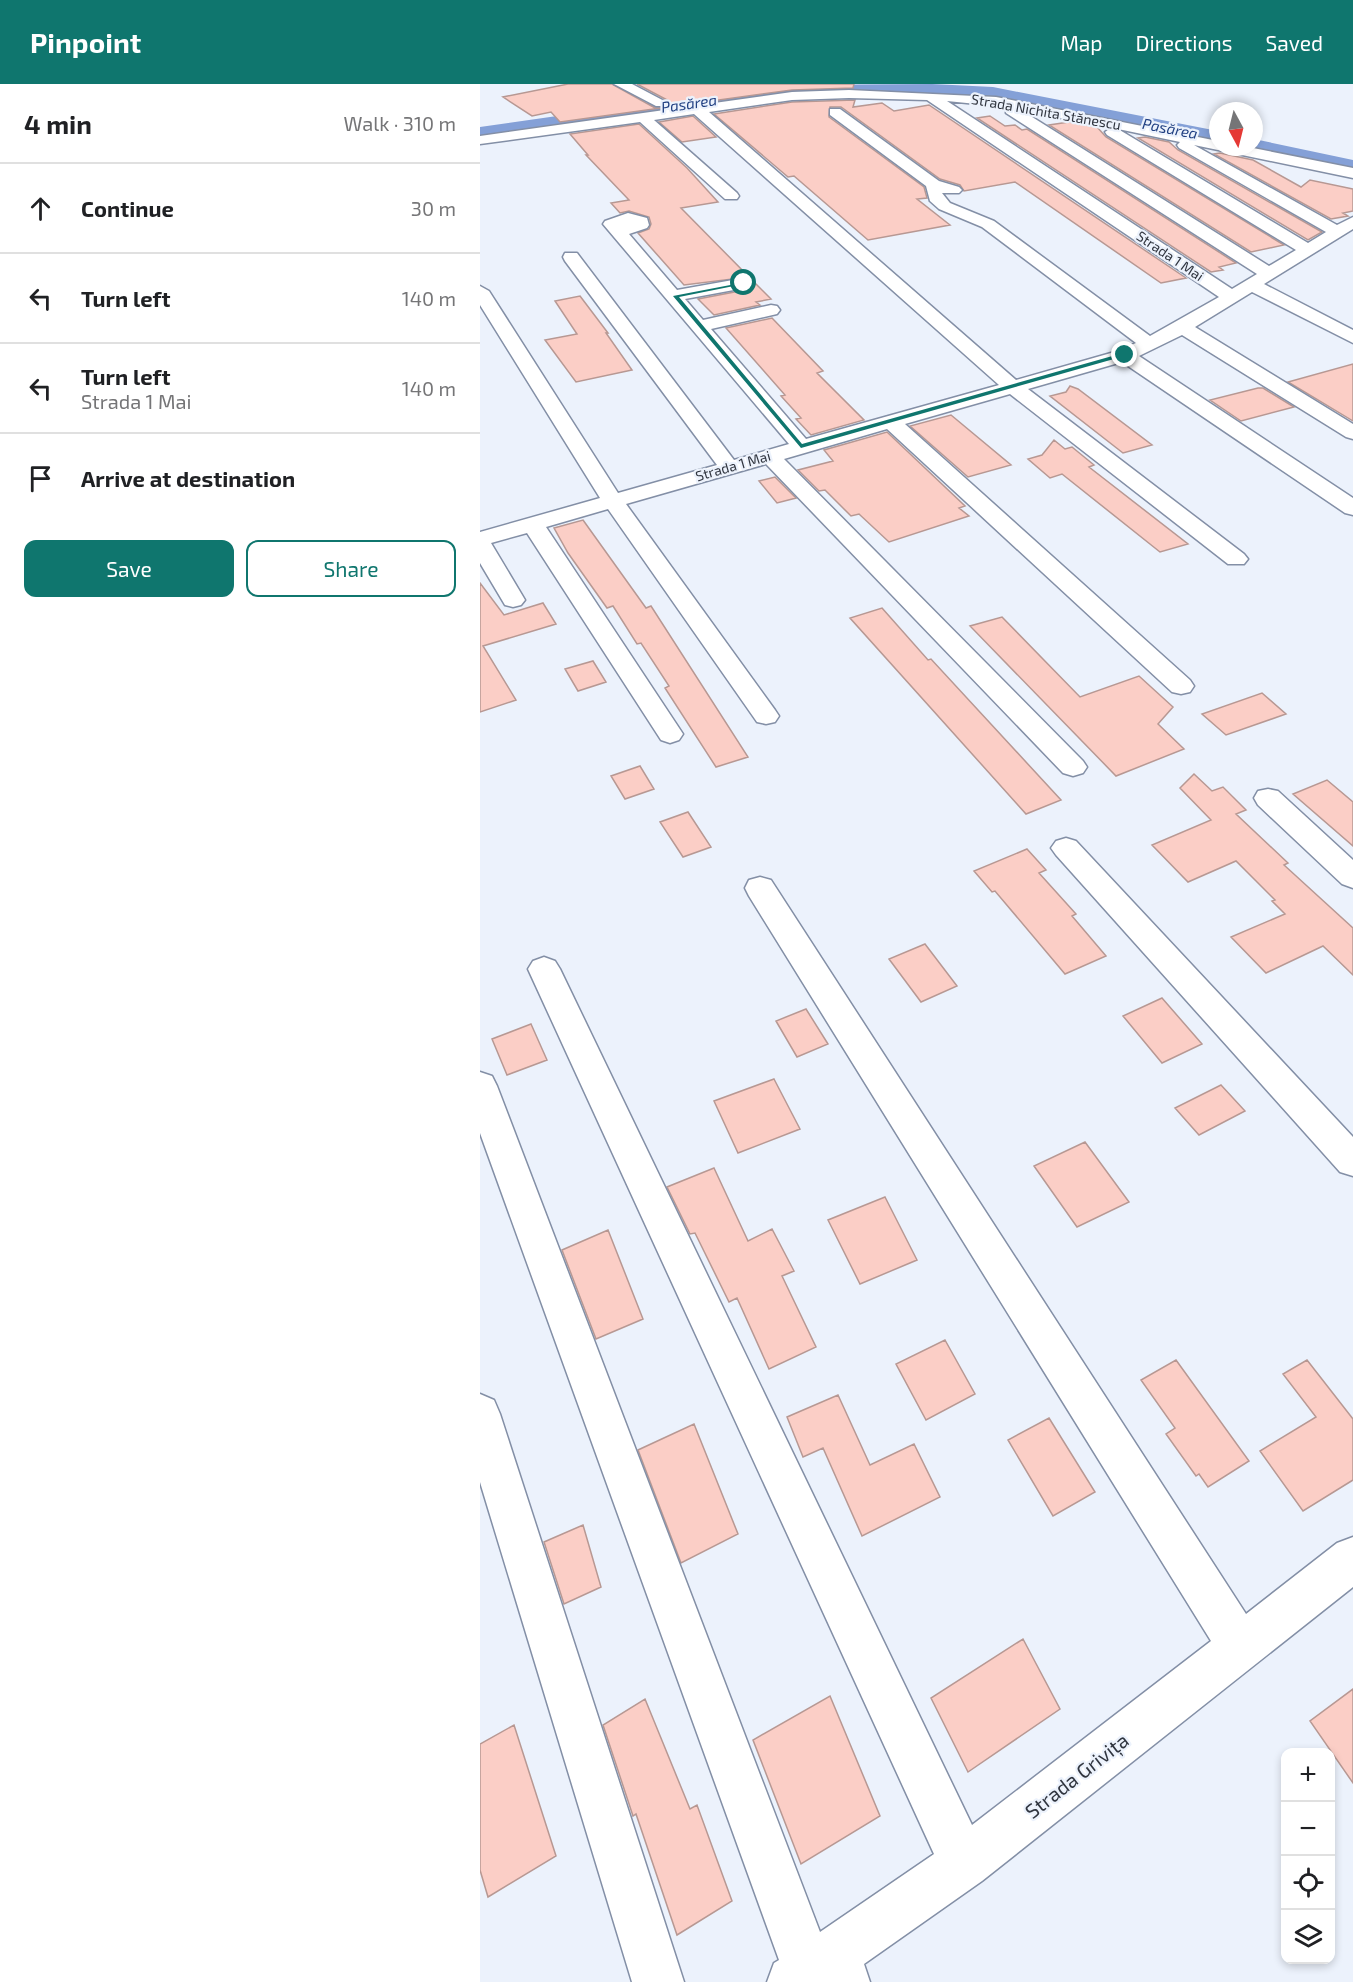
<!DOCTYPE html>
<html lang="en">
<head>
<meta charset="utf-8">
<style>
  body { margin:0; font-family:"Exo 2",sans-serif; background:#f6f6f6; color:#202124 }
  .controls { position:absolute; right:18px; bottom:18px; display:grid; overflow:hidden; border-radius:12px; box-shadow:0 3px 9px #0003 }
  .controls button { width:54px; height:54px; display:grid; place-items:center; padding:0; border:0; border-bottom:2px solid #e0e0e0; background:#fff; color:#202124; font:30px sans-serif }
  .compass { position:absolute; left:729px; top:18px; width:54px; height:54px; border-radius:50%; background:#fff; box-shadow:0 3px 9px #0003; rotate:173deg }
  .stop { position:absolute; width:18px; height:18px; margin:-14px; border:4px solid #0f766e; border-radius:50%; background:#fff }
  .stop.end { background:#0f766e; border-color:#fff; box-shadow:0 2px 6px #0008 }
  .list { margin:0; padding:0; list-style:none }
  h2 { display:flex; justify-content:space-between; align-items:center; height:78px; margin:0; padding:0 24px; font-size:26px }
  h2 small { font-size:20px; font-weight:400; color:#757577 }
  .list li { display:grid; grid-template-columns:39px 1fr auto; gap:18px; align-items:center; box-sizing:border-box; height:90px; padding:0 24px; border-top:2px solid #e0e0e0 }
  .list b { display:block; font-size:22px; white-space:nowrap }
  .list p { margin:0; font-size:20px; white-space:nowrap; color:#757577 }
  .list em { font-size:20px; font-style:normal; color:#757577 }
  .actions { display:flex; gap:12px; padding:18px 24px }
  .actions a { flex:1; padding:14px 0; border:2px solid #0f766e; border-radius:12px; text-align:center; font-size:21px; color:#0f766e }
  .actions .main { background:#0f766e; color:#fff }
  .icon { flex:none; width:33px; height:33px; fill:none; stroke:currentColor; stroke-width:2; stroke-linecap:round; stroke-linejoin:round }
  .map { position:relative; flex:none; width:873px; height:1898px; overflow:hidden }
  header { display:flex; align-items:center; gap:36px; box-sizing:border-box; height:84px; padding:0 30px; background:#0f766e; color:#fff }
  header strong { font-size:28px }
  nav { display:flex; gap:33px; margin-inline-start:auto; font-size:21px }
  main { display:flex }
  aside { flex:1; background:#fff }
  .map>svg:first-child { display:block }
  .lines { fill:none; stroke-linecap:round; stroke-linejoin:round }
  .river { fill:#84a0d7; fill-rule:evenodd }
  .building { fill:#fbcec6; stroke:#b79893; stroke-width:1.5 }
  .minor-casing { stroke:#838fa6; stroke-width:3 }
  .minor { fill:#fff; fill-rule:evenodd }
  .route { fill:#0f766e }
  .labels { text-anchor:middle; stroke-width:4.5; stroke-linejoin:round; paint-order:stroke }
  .far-street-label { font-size:14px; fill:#30353f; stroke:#ecf2fc }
  .far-water-label { font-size:15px; font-style:italic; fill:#214082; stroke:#ecf2fc }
  .near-street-label { font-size:20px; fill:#30353f; stroke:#ecf2fc }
</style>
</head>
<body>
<header>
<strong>Pinpoint</strong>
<nav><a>Map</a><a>Directions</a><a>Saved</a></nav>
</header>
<main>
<aside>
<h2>4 min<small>Walk · 310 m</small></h2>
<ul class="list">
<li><svg class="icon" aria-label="ahead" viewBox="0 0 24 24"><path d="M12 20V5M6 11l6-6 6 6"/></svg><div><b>Continue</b></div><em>30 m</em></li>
<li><svg class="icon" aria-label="left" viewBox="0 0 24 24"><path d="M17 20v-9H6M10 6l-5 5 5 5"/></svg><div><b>Turn left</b></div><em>140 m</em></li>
<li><svg class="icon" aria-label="left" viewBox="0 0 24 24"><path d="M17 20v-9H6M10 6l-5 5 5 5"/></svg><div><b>Turn left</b><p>Strada 1 Mai</p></div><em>140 m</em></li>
<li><svg class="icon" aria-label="arrive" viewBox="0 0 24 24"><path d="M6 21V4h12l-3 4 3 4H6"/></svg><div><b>Arrive at destination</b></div></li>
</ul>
<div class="actions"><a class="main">Save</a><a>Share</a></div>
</aside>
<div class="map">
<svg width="873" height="1898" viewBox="0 0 873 1898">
  <rect width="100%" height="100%" fill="#ecf2fc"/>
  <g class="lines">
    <path class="river" d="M452,0L513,3L738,47V61L513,17L405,11L294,15L0,57V43L294,1Z
      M774,55L873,76V90L766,67L763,63H774Z"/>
  </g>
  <path class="building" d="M88,0H132L175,24H181L80,38L71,28L52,32L23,13Z
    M157,0H374L373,4L312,6L188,23L189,17Z
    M375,16L373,23L402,19L414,27L449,21L706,194L681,199L535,98L484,107L480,101L460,95L361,23H350L349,33L444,103L447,114L437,115L470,141L388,156L314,92L308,93L234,30L312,18Z
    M213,32L236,53L202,58L179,38Z
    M510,32L525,42L535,41L542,46L547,45L756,179L739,183L743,186L731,188L497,34Z
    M589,38L617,43L626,53L804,161L771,168L569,41Z
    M159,40L207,84L238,118L201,124L269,193L204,201L158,149L169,145L171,140L169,133L149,127L140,129L131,119L149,116L106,71H108L90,50Z
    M665,53L689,58L698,66L842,148L828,156L658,54Z
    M740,69L773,76L821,103L830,96L873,105V127L863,129L868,132L851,135L734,70Z
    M275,199L291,215L276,218L280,221L234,231L218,215L270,205Z
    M100,212L128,249H126L152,286L96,298L65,256L97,250L75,217Z
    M292,234L343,287L337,289L384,336L331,351L316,335L321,334L301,312L305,311L246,244Z
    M873,280V337L808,298Z
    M590,302L598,305L672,361L643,369L570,312L586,308Z
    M778,304H783L814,323L761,337L730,316Z
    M471,331L531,381L488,393L430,342Z
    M407,348L485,422L479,424L489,432L409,458L379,430L371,432L345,406L339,407L318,386L353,377L344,366Z
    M574,356L585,365L592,363L614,381L609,383L708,460L680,468L582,390L570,394L548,375L562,371Z
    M295,393L316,414L297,419L279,397Z
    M103,436L166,524L171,522L268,673L236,683L185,604L189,602L161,559L157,560L133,522L127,524L88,469L74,444Z
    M0,499L24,531L63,519L76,540L3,562L36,616L0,628Z
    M402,524L448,576L451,575L581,716L546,730L370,534Z
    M522,533L600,613L659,592L693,623L678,640L704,665L636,692L490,542Z
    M113,577L126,598L98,607L85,585Z
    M782,609L806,630L746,651L722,630Z
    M160,682L174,705L145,715L131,692Z
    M714,690L732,707L743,703L766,726L756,730L808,779L804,781L873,844V891L843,862L786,889L751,853L805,830L792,817L795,816L756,777L708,798L672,761L731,736L700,704Z
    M847,696L873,718V762L813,710Z
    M208,728L231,763L203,773L180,738Z
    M547,765L566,786L559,789L596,830L592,832L626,872L585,890L515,807L512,808L494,787Z
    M445,860L477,902L441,918L409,875Z
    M682,914L722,960L682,979L643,932Z
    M326,925L348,960L317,973L296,937Z
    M51,940L67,976L27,991L12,955Z
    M294,995L320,1045L258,1069L234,1017Z
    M741,1001L765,1027L719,1051L695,1024Z
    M605,1058L649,1118L597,1143L554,1082Z
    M234,1084L268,1157L292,1145L314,1187L302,1192L336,1263L289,1285L257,1214L249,1218L215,1149L210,1150L187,1103Z
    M405,1113L437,1176L380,1200L348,1136Z
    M128,1146L163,1235L116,1255L82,1166Z
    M465,1256L495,1310L446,1336L416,1280Z
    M696,1276L769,1377L728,1403L719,1390L716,1392L686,1350L695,1344L661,1296Z
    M827,1276L873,1335V1396L823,1427L780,1367L836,1333L803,1290Z
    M358,1311L390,1381L434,1360L460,1413L382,1452L343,1364L323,1373L307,1333Z
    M569,1334L615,1408L573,1432L528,1356Z
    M214,1340L258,1450L201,1479L158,1366Z
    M103,1441L121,1503L84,1520L64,1458Z
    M543,1555L580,1625L488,1688L451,1614Z
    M873,1605V1699L830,1637Z
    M350,1612L400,1732L321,1780L273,1656Z
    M165,1615L210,1725L217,1721L252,1817L197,1851L156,1730L153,1732L123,1641Z
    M34,1641L76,1772L8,1813L0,1786V1660Z"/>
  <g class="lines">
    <defs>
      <path id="minor" d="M134,0H152L188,19L186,22H176Z
        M369,6L516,13L738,57V63H768L873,84V94L714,61L857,141L873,133V145L784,200L873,246V259L772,208L715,243L873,340V355L866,353L702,251L659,272L873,414V431L865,429L642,278L548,305L764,470L768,475L764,480H748L530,310L425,340L710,596L714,602L710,608L701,610L692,608L407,345L304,375L603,677L607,683L603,689L593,692L583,689L286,380L146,420L295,626L299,632L295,638L286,640L277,638L128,425L66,443L203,650L199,656L190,659L181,656L47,449L11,459L45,516L41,521L33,523L25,521L0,479V448L120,414L0,221V202L9,207L138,409L237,381L85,177L83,173L85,169H97L254,376L309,360L123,140L125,137L148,129L167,134L169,141L167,144L149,150L197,206L264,194L270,195L273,199L270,203L205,215L223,236L291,221L297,222L300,226L297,230L231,245L326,355L519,301L214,30L174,36L257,109L259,112L257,115H245L160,38L0,60V52L312,8ZM369,14L447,16L739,213L670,252L514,137L470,119L462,109H479L482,106L479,103L459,97L360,25H350V31L446,102L450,117L459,125L502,143L656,259L638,267L536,296L229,28L312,16ZM467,17L526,23V29L777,190L752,205ZM541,26L631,44L625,48L627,51L816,166L789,182ZM638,45L700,58L697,61L699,64L846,148L828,159Z
        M788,705L798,707L873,776V804L862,800L778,721L774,714L778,707Z
        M586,754L596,757L873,1053V1092L860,1088L576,771L571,764L576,757Z
        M280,793L291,796L766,1530L857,1459L873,1453V1503L502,1797L384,1880L390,1898H287L294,1879L299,1876L0,1049V988L12,992L17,1002L340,1848L454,1770L48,885L53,877L64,873L75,877L80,885L492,1741L731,1557L269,812L265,804L269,796Z
        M0,1310L14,1316L20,1330L204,1898H152L0,1398Z"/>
    </defs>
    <use href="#minor" class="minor-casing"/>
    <use href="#minor" class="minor"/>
  </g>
  <path class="route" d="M266,198L264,200L199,213L322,360L643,269L648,271L321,364L193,212Z"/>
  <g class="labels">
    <g class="far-street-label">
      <text transform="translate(566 28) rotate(10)" y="5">Strada Nichita Stănescu</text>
      <text transform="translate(690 172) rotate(34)" y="5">Strada 1 Mai</text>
      <text transform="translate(253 382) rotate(-16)" y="5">Strada 1 Mai</text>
    </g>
    <g class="far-water-label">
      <text transform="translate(209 20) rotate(-8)" y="5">Pasărea</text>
      <text transform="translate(690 45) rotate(11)" y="5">Pasărea</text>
    </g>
    <g class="near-street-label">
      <text transform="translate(597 1692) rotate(-38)" y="7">Strada Grivița</text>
    </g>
  </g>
</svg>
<div class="controls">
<button>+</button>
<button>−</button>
<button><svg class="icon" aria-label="locate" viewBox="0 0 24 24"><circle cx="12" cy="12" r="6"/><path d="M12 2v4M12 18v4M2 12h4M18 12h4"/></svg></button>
<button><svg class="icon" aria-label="layers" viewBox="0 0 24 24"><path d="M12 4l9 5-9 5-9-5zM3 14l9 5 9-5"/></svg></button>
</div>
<svg class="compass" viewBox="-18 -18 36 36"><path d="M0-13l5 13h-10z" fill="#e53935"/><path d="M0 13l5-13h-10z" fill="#757577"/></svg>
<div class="stop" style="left:264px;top:199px"></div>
<div class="stop end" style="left:645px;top:271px"></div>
</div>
</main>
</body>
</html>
